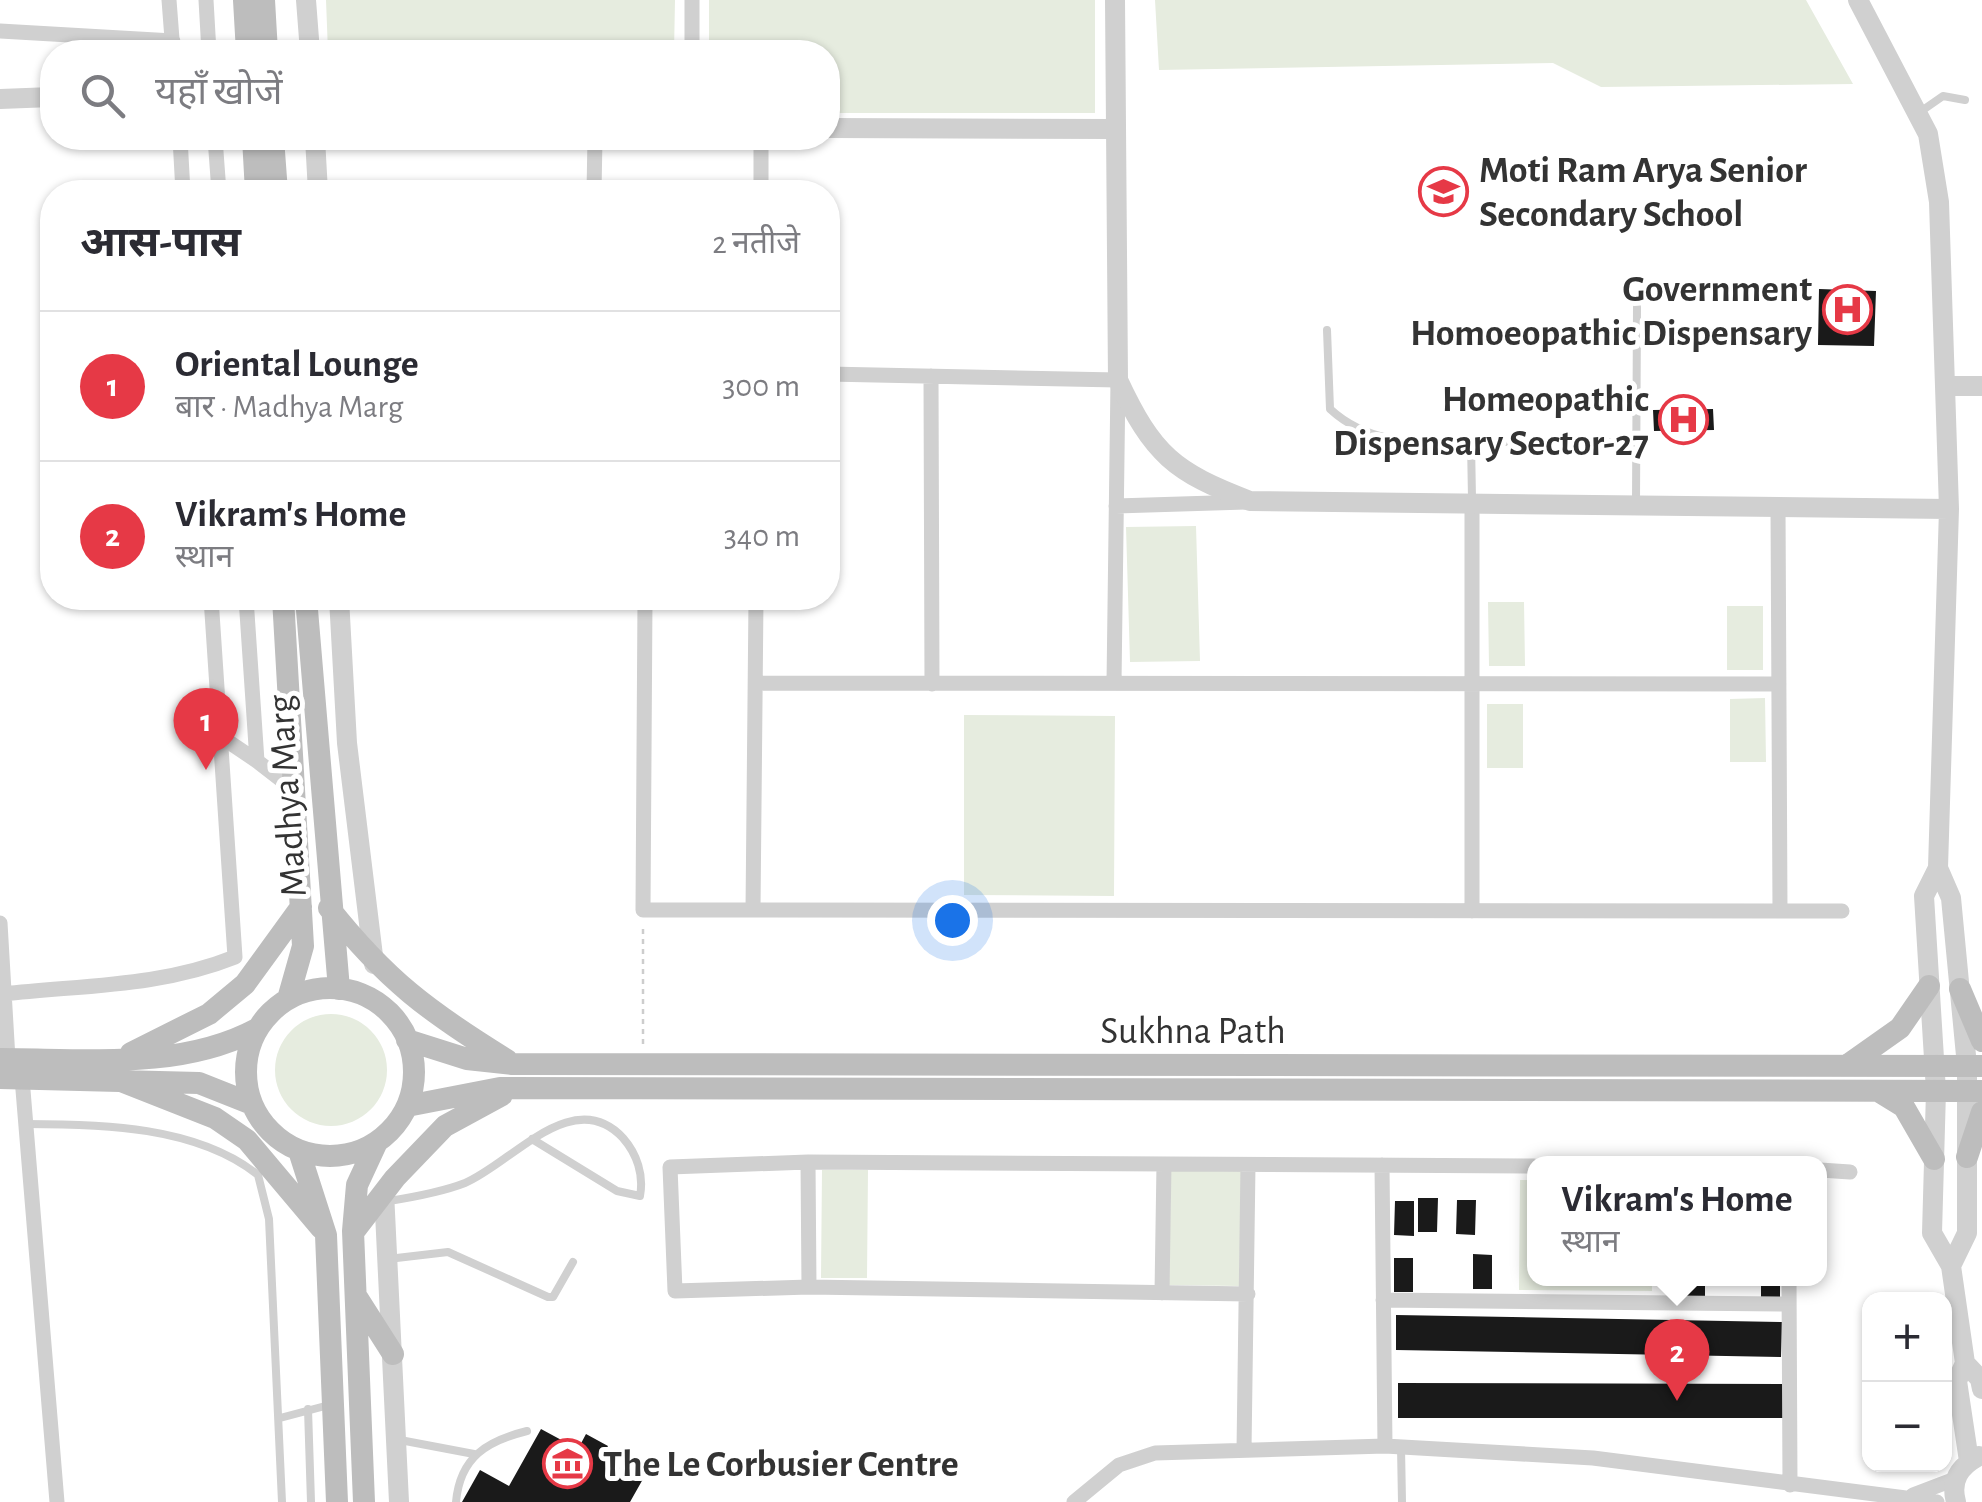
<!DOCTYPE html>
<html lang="hi">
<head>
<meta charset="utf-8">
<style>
  body { margin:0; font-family:"Alegreya Sans","Noto Sans Devanagari",sans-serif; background:#f7f7f7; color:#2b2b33 }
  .controls { position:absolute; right:30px; bottom:30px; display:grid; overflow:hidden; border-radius:20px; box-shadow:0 2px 8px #0004 }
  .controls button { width:90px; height:90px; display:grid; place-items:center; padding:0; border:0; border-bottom:2px solid #e1e1e2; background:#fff; color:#2b2b33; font:50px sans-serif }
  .you { position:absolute; left:952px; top:920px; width:35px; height:35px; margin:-25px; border:8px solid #fff; border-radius:50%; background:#1a73e8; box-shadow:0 0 0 15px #1a73e833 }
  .badge { display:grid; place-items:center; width:65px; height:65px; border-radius:50%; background:#e63946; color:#fff; font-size:32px; font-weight:700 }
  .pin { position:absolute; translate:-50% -82px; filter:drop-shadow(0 2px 5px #0008) }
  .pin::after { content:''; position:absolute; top:52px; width:35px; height:30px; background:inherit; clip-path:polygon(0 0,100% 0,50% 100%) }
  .popup { position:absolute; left:1527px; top:1156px; width:300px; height:130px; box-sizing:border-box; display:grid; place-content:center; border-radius:20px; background:#fff; filter:drop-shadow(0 2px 8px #0005); font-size:32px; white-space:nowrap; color:#7c7c81 }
  .popup b { font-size:38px; color:#2b2b33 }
  .popup::after { content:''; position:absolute; left:50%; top:100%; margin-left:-20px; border:20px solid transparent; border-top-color:#fff }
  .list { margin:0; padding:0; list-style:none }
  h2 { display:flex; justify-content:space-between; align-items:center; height:130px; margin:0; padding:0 40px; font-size:42px }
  h2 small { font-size:32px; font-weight:400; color:#7c7c81 }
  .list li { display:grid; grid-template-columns:65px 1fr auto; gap:30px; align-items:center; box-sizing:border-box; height:150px; padding:0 40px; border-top:2px solid #e1e1e2 }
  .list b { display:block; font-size:38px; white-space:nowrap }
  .list p { margin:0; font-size:32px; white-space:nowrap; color:#7c7c81 }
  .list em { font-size:32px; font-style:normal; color:#7c7c81 }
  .icon { flex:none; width:55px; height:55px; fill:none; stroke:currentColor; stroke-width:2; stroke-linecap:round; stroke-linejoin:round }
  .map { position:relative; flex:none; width:1982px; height:1502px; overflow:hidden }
  .search { position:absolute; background:#fff; box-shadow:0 2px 8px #0004; left:40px; top:40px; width:800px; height:110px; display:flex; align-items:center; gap:25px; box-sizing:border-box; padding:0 35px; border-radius:40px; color:#7c7c81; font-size:38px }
  .panel { position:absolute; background:#fff; box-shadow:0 2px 8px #0004; left:40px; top:180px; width:800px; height:430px; border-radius:40px }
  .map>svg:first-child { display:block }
  .green { fill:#e6ecdf }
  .building { fill:#1a1a1a }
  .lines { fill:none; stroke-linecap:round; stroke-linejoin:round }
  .path { stroke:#cdcdcd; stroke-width:2.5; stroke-dasharray:5 5; stroke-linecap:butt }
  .service { stroke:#d0d0d0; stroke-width:8 }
  .minor { stroke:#d0d0d0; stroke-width:15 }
  .tertiary { stroke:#d0d0d0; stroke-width:20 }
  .secondary { stroke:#bdbdbd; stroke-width:22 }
  .labels { text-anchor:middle; stroke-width:10; stroke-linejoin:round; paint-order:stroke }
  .poi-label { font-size:38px; font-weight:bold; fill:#333; stroke:#fff; text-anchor:start }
  .street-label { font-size:38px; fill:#333; stroke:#fff }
</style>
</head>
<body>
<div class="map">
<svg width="1982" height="1502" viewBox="0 0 1982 1502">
  <rect width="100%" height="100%" fill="#fff"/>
  <path class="green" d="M326,0H675L674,52H328Z
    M709,0H1095V113H828V52H709Z
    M1155,0H1806L1853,84L1601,87L1553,63L1159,70Z
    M1196,526L1200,661L1130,662L1126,527Z
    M1488,602H1524L1525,666H1489Z
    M1727,606H1763V670H1727Z
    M1765,698L1766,762H1730V699Z
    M1487,704H1523V768H1487Z
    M964,715L1115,716L1114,896L964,895Z
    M275 1070a56 56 0 1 1 112 0a56 56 0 1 1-112 0Z
    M1171,1169L1242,1171L1239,1286L1169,1285Z
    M822,1170H868L867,1278H821Z
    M1520,1180H1534V1278L1652,1279V1291L1519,1290Z"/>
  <path class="building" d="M1819,289L1876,291L1874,346L1818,345Z
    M1713,409L1714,430L1654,431L1653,410Z
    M1418,1198H1438L1437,1232H1418Z
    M1457,1200H1476L1475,1235L1456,1234Z
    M1395,1201H1414V1236L1394,1235Z
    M1473,1254L1492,1255V1289H1473Z
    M1394,1258H1413V1292H1394Z
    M1686,1278H1705V1299H1685Z
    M1761,1278H1780V1298L1761,1297Z
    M1396,1315L1782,1322L1781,1357L1396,1350Z
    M1398,1383L1783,1384L1784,1418H1398Z
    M541,1429L578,1449L586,1434L608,1446L602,1457L643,1479L630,1502H462L480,1470L509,1486Z"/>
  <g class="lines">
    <path class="path" d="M643,1044V927"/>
    <path class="service" d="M1920,112L1943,96L1965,100
      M1327,330L1330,409C1370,446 1419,442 1471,442
      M1472,499L1471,442H1636
      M1636,501L1637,307
      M26,1124C101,1124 197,1126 258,1175L269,1219L282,1502
      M389,1201C414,1197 442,1192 465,1183C511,1164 573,1084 623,1138C637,1154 644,1175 640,1196L617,1191L532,1139
      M388,1259L448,1252L548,1297H553L573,1262
      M308,1409L311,1502
      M280,1418L329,1405
      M400,1440L474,1454
      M1401,1447L1402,1502
      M456,1502C460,1457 487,1441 527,1431"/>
    <path class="minor" d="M169,0L173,52
      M206,0L209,52
      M0,31L173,41
      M692,52V0
      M180,138L183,192
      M215,138L219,192
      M594,192L595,138
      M761,192V138
      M828,374L1118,380L1114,683
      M931,376L932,684
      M1472,504V911
      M1116,506L1246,502
      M1778,508L1780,911
      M246,598L257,761L297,792
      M645,598L643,910L1842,911
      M756,683L1779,684
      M220,736L257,761
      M753,910L756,598
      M0,923L8,1059
      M4,994C83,985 160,987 235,957L211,598
      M22,1078L57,1502
      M808,1162L809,1287
      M1382,1165L1385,1446
      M1820,1170L1850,1172
      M1789,1278L1790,1485
      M1162,1293L1164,1164
      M1248,1294L809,1287L675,1291L670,1167L808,1162L1534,1166
      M1383,1300L1789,1304
      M1244,1450L1248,1165
      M1913,1495L1955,1479
      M1074,1502L1119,1465L1155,1453L1385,1446L1593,1458L1937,1502"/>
    <path class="tertiary" d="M306,0L310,52
      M1115,0L1118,380C1153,455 1174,472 1250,501L1949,509
      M1858,0L1928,134L1939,202L1949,509L1938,868L1951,898L1967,1066V1233L1951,1266
      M0,99L52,97
      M828,128L1114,129
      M315,138L318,192
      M1947,386H1982
      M339,598L347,743L374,964
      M1938,868L1924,896L1936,1091L1932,1233L1951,1266L1965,1363L1957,1381L1969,1461
      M384,1192L399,1502
      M1965,1363L1980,1379L1982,1389
      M1956,1502C1950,1480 1960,1466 1979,1456"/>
    <path class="secondary" d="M244,0L247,52
      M264,0L267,52
      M253,138L256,192
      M273,138L277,192
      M283,598L303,946L288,999
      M306,598L339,989
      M329,908C386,980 429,1012 507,1060
      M246 1072a84 84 0 1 1 168 0a84 84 0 1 1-168 0Z
      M1960,989L1982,1041
      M407,1040L467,1059L512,1064L1982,1066
      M131,1053L209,1014L245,984L301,907
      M0,1059C84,1059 181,1070 257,1029
      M1849,1064L1900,1028L1929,986
      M0,1078L199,1083L252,1104
      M116,1079L215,1118L247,1140L321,1228
      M1878,1091L1904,1107L1934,1159
      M407,1106L500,1088L1982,1091
      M299,1151L326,1235L337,1502
      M1967,1157L1982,1112
      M355,1230L395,1178L445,1126L502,1095
      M358,1299L393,1354
      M364,1502L353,1231L357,1185L376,1144"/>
  </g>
  <defs>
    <symbol id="school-ring" viewBox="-11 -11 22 22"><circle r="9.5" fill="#fff" stroke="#e63946" stroke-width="1.5"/><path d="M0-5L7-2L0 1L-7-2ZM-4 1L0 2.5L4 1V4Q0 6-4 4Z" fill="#e63946"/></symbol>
    <symbol id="hospital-ring" viewBox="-11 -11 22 22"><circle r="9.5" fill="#fff" stroke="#e63946" stroke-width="1.5"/><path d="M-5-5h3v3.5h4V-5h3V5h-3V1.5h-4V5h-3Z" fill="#e63946"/></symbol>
    <symbol id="museum-ring" viewBox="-11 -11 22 22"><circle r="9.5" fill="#fff" stroke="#e63946" stroke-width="1.5"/><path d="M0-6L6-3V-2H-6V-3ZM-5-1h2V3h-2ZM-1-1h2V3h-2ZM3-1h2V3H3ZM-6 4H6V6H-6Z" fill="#e63946"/></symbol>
  </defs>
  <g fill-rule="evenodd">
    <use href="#school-ring" x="1416" y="164" width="55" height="55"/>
    <use href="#hospital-ring" x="1820" y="282" width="55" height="55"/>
    <use href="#hospital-ring" x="1656" y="392" width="55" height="55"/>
    <use href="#museum-ring" x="540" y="1436" width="55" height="55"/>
  </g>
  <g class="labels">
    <g class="poi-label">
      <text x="1479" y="182">Moti Ram Arya Senior<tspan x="1479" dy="44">Secondary School</tspan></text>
      <text x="1812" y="301" text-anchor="end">Government<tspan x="1812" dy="44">Homoeopathic Dispensary</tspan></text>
      <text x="1649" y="411" text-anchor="end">Homeopathic<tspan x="1649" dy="44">Dispensary Sector-27</tspan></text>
      <text x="603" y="1476">The Le Corbusier Centre</text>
    </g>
    <g class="street-label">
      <text transform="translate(286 796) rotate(-94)" y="13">Madhya Marg</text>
      <text x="1193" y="1043">Sukhna Path</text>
    </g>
  </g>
</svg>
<div class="controls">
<button>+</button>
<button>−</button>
</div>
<div class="you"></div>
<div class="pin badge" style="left:206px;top:770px">1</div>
<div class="pin badge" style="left:1677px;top:1401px">2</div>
<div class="popup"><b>Vikram's Home</b>स्थान</div>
<div class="search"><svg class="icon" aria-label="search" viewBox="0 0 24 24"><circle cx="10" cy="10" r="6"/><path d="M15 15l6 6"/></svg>यहाँ खोजें</div>
<section class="panel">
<h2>आस-पास<small>2 नतीजे</small></h2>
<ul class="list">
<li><span class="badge">1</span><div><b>Oriental Lounge</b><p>बार · Madhya Marg</p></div><em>300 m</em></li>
<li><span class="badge">2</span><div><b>Vikram's Home</b><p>स्थान</p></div><em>340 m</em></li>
</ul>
</section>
</div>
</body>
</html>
